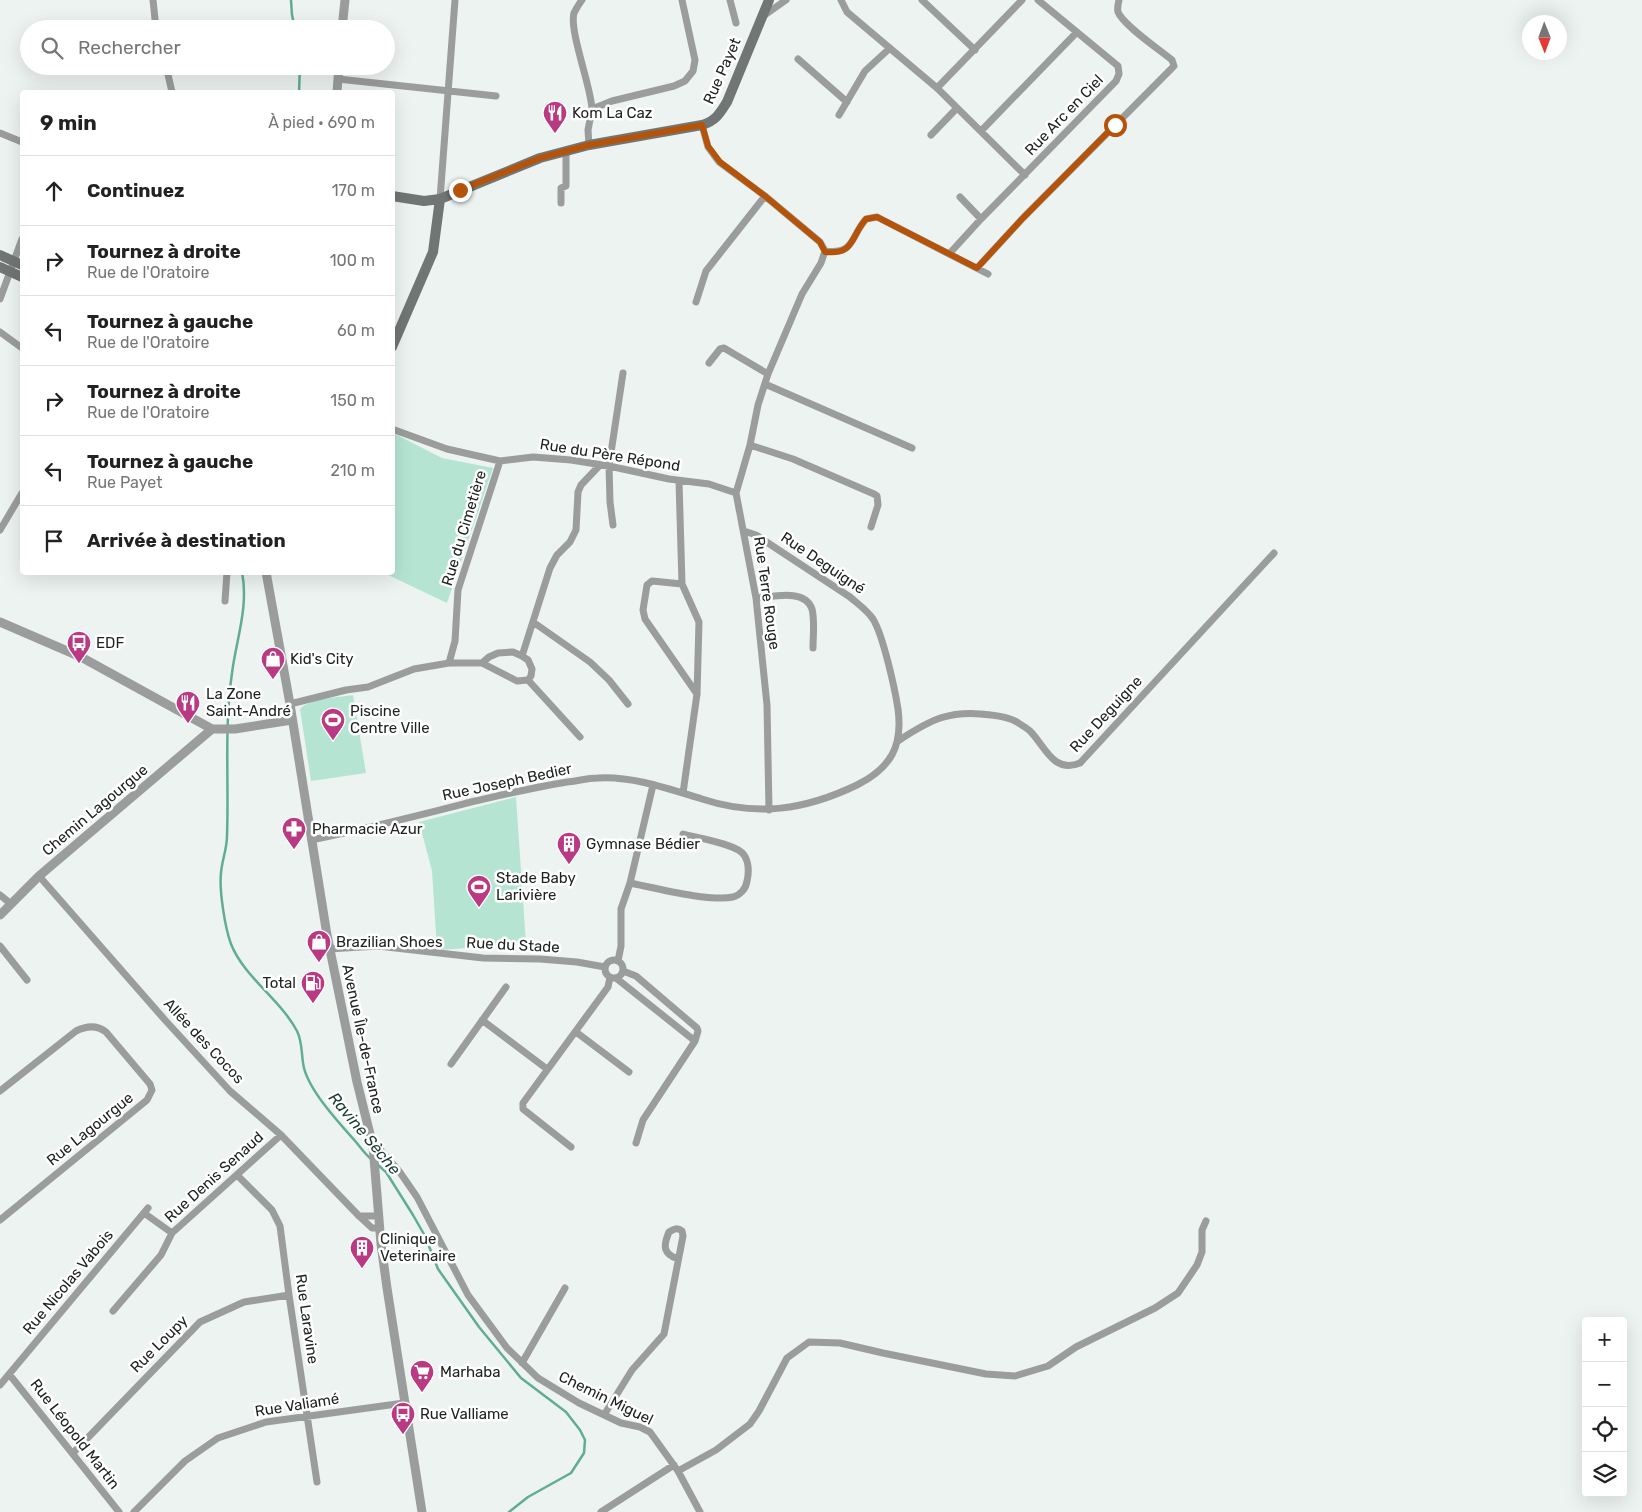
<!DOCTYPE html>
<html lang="fr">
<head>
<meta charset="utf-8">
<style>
  body { margin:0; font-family:Rubik,sans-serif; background:#f6f6f6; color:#222 }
  .controls { position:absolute; right:15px; bottom:15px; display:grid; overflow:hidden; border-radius:5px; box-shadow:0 5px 20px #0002 }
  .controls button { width:45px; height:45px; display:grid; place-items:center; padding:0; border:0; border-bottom:1px solid #e0e0e0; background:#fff; color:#222; font:25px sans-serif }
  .compass { position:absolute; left:1522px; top:15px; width:45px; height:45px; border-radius:50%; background:#fff; box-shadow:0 5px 20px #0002; rotate:179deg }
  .stop { position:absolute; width:15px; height:15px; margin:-11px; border:4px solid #b45309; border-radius:50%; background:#fff }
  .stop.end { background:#b45309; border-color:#fff; box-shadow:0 1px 5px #0008 }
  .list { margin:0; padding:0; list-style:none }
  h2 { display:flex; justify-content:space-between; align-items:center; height:65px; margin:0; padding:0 20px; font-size:21px }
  h2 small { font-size:16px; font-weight:400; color:#767676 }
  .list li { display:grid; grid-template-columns:32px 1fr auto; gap:15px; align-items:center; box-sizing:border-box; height:70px; padding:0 20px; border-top:1px solid #e0e0e0 }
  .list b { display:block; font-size:19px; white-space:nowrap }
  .list p { margin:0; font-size:16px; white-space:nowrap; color:#767676 }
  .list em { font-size:16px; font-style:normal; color:#767676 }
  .icon { flex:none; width:28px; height:28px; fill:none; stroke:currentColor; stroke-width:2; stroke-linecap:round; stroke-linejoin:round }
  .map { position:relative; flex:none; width:1642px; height:1512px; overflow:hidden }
  .search { position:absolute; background:#fff; box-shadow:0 5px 20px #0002; left:20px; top:20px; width:375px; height:55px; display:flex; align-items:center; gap:12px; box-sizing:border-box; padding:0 18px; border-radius:28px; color:#767676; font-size:19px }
  .panel { position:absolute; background:#fff; box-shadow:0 5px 20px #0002; left:20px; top:90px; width:375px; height:485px; border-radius:5px }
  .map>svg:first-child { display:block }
  .green { fill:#b5e5d2 }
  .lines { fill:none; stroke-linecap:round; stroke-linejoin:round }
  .stream { stroke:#61ad92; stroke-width:2.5 }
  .minor { stroke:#9a9d9c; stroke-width:7 }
  .tertiary { stroke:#9a9d9c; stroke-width:9 }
  .secondary { stroke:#717573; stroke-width:10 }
  .route { stroke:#b45309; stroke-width:6 }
  .labels { text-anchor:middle; stroke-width:5; stroke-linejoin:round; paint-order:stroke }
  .street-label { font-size:15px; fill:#202322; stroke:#fff }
  .poi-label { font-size:15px; fill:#202322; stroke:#fff; text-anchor:start }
  .water-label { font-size:16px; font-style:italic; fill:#173b2f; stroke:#fff }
</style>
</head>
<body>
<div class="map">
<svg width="1642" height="1512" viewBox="0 0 1642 1512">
  <rect width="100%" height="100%" fill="#ecf3f0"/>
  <path class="green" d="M393,433L442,458L493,468L447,603L384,573L392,572Z
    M353,695L366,773L311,781L300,709C308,699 340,697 353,695Z
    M516,797L526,944L437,950L432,871L419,822Z"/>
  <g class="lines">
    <path class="stream" d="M291,0L292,15L295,29
      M299,92L300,66
      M242,572C249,607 236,640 232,673C224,727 229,782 227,836C227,849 222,860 221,873C219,890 225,928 231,944C244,977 280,999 297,1031C303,1043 301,1056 304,1068C310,1092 340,1124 356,1142C361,1148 365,1154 371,1159
      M377,1164L386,1172L413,1215L425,1236L438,1269L479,1327L521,1378L566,1412L580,1430L585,1440L584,1453L571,1473L528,1497L509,1512"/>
    <path class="minor" d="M153,0L156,29
      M582,0C579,4 576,9 574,13C569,31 591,86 592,109
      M730,0L736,23
      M841,0L847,12L937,88L1025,175
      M922,0L975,50
      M762,17L786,0
      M798,59L847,102
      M166,66L172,92
      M338,79L496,96
      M937,88L1022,0
      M839,115L865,71L890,48
      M702,125L708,147L719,162L765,196L820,242L825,251
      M981,131L1077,32
      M0,133L22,142
      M931,135L957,108
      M589,145L588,130L592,109L612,101L674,86L685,81L693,71L695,60L682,0
      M960,197L981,219
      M440,199L455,0
      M561,203V188L566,186V151
      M825,251C855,255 850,237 866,219L877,217L988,274
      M949,254L981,219L1116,81L1119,74L1118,66L1038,0
      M977,268L1022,219L1174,66L1172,60C1160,50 1123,25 1118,12C1117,8 1118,4 1119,0
      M0,299L22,239
      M696,302L706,271L765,196
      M0,332L22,348
      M709,363L720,349L724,348L768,374
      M765,384L912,448
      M392,429L447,449L500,461L533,457L571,460L609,466L669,479L709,484L736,493
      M750,445L793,459L874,494L877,496L878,505L871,527
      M679,481L682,584L699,622L697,694L683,793
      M613,525L610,502L609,466L623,373
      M0,530L22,493
      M682,584L652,581L647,585L643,610L645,619L697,694
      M756,598C772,597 805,588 812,609C815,621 813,636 813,648
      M225,601L227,572
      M533,622L590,662L609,680L628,704
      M522,656L550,568L557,555L570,542L576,530L578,492L581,485L600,465
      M449,663L455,641L458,590L500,461
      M528,680L580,737
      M290,704L346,690L368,687L414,669L449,663H482L517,681L528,680L531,676L532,669L528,660L522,656L513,652L498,653L489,657L482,663
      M898,741C931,719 951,709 991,715C1000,716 1010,718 1017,722C1021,725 1027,728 1030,731C1045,746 1053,774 1080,763L1274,553
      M769,810L767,705L756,598L736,493L750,445L758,405L768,374L802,294L821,263L825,251
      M311,840C366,829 420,815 475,801C506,794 536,787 567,782C577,781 588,778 598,778C633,776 669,789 702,799C757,817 805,810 857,785C891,768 903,746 898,709C895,689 883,635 873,619C867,610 858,604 850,597L756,535L744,531
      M39,876L165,1020L230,1091L281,1135L359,1216L372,1228H380
      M630,883C655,888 710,902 733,897C740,895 746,889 747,881C749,873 749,862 744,855C737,844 697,838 683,834
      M0,895L11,904
      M0,946L27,980
      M329,949L378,946L483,958L540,959L577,962L605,967
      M605 969a9 9 0 1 1 18 0a9 9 0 1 1-18 0Z
      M618,961L621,946V909L630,883L653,785
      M623,971L636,976L697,1028L698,1031L695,1041L643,1120L636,1143
      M616,978L695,1041
      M482,1020L547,1069
      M576,1032L629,1072
      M451,1064L506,987
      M0,1091L76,1031C86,1026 97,1025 106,1032L150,1084L152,1090L147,1100L0,1220
      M373,1146L378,1147L399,1171L417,1197L468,1295L507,1348L538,1378L579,1403L621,1423L640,1427L650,1432L678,1471L700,1512
      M571,1147L523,1109V1103L608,987L610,977
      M237,1175L272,1210L280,1226L289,1295L317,1482
      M144,1213L172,1233
      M359,1216H379
      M113,1311L161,1255L172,1233L281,1135
      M522,1363L565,1288
      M9,1374L119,1512
      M0,1385L148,1208
      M604,1415L632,1370L664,1334L683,1236L682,1231C677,1227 674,1229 669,1232C663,1246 663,1254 678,1259
      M73,1453L200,1322L244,1302L289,1295
      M678,1471L716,1450L750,1424L759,1411L787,1358L809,1342L840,1343L883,1353L986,1374L1015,1376L1048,1366L1076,1347L1155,1308L1178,1293L1197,1265L1202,1252V1230L1206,1221
      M134,1512L185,1461L218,1438L266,1422L404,1403
      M601,1512L674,1465"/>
    <path class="tertiary" d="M342,29L345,0
      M337,92L339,66
      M266,572L290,704L327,935L357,1082L373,1146L381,1244L387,1288L422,1512
      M0,622L81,657L212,729H235L292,720
      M0,915L39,876L212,729"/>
    <path class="secondary" d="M392,196L424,201L440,199L540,158L589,145L702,125C716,121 720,113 727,102L769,0
      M0,255L22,265
      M0,267L22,277
      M392,347L433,252L440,199"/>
  </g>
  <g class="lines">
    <path class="route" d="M460,190L540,158L589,145L702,125L708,146L720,162L765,196L820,242L825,252C855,255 850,237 866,219L877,217L977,268L1022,219L1115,125"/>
  </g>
  <defs>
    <symbol id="restaurant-pin" viewBox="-11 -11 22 30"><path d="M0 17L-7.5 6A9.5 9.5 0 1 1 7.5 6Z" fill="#ba3983" stroke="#fff"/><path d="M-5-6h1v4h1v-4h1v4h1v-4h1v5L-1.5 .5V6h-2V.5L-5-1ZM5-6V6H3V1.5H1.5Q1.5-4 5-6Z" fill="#fff"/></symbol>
    <symbol id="bus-pin" viewBox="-11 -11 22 30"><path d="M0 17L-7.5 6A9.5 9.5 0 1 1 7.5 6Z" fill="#ba3983" stroke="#fff"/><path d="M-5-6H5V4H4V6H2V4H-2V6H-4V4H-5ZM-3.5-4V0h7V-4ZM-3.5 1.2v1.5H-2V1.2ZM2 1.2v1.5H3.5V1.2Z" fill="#fff"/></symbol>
    <symbol id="shop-pin" viewBox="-11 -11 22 30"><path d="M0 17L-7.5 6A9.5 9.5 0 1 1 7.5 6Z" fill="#ba3983" stroke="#fff"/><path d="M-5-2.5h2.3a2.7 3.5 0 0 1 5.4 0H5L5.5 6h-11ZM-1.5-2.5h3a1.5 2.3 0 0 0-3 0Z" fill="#fff"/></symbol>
    <symbol id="stadium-pin" viewBox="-11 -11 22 30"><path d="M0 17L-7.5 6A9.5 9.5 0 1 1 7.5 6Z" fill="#ba3983" stroke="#fff"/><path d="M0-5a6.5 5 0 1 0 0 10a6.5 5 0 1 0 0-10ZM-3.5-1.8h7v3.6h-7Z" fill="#fff"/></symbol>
    <symbol id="pharmacy-pin" viewBox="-11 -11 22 30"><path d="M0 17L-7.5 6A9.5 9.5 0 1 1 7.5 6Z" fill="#ba3983" stroke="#fff"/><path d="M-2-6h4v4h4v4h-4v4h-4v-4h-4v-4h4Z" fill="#fff"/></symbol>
    <symbol id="building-pin" viewBox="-11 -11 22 30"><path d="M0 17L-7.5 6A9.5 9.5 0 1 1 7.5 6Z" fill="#ba3983" stroke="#fff"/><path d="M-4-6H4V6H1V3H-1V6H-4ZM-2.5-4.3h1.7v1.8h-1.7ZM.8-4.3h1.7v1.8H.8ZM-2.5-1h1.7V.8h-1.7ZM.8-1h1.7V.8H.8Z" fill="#fff"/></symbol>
    <symbol id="fuel-pin" viewBox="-11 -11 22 30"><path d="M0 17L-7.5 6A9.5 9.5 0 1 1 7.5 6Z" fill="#ba3983" stroke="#fff"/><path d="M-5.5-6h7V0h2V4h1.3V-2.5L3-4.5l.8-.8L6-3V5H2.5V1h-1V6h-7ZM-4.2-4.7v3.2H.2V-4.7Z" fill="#fff"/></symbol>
    <symbol id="supermarket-pin" viewBox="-11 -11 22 30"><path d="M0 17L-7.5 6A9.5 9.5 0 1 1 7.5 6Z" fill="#ba3983" stroke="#fff"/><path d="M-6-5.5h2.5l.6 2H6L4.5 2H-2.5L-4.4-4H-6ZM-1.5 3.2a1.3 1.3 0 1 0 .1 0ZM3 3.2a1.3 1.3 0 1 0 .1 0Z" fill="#fff"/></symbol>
  </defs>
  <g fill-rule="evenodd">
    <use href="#restaurant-pin" x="541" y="99" width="28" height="38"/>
    <use href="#bus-pin" x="65" y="629" width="28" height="38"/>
    <use href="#shop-pin" x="259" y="645" width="28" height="38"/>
    <use href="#restaurant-pin" x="174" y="689" width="28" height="38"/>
    <use href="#stadium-pin" x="319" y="706" width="28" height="38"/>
    <use href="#pharmacy-pin" x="280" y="815" width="28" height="38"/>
    <use href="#building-pin" x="555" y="830" width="28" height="38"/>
    <use href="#stadium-pin" x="465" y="873" width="28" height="38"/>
    <use href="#shop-pin" x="305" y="928" width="28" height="38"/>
    <use href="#fuel-pin" x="299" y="969" width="28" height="38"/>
    <use href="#building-pin" x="348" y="1234" width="28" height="38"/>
    <use href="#supermarket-pin" x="408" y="1358" width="28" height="38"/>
    <use href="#bus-pin" x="389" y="1400" width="28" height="38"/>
  </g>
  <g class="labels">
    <g class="street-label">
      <text transform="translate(722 71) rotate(-66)" y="5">Rue Payet</text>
      <text transform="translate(1064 115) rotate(-46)" y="5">Rue Arc en Ciel</text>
      <text transform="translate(610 455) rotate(9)" y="5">Rue du Père Répond</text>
      <text transform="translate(464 528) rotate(-73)" y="5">Rue du Cimetière</text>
      <text transform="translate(823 563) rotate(34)" y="5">Rue Deguigné</text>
      <text transform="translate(767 593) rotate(82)" y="5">Rue Terre Rouge</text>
      <text transform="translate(1106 714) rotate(-47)" y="5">Rue Deguigne</text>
      <text transform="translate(507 782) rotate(-12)" y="5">Rue Joseph Bedier</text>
      <text transform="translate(95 810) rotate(-40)" y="5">Chemin Lagourgue</text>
      <text transform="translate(513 945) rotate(3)" y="5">Rue du Stade</text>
      <text transform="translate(363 1039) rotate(78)" y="5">Avenue Île-de-France</text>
      <text transform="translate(204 1041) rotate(47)" y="5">Allée des Cocos</text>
      <text transform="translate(90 1129) rotate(-39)" y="5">Rue Lagourgue</text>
      <text transform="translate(214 1177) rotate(-42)" y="5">Rue Denis Senaud</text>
      <text transform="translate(68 1282) rotate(-50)" y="5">Rue Nicolas Vabois</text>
      <text transform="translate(307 1319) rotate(82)" y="5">Rue Laravine</text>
      <text transform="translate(159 1344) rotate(-45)" y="5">Rue Loupy</text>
      <text transform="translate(606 1398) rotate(26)" y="5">Chemin Miguel</text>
      <text transform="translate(297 1405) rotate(-9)" y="5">Rue Valiamé</text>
      <text transform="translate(75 1434) rotate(52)" y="5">Rue Léopold Martin</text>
    </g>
    <g class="poi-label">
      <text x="572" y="118">Kom La Caz</text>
      <text x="96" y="648">EDF</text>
      <text x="290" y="664">Kid's City</text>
      <text x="206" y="699">La Zone<tspan x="206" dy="17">Saint-André</tspan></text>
      <text x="350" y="716">Piscine<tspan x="350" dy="17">Centre Ville</tspan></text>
      <text x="312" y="834">Pharmacie Azur</text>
      <text x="586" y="849">Gymnase Bédier</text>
      <text x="496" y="883">Stade Baby<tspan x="496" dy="17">Larivière</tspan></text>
      <text x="336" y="947">Brazilian Shoes</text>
      <text x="296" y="988" text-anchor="end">Total</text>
      <text x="380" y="1244">Clinique<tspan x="380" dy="17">Veterinaire</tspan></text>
      <text x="440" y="1377">Marhaba</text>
      <text x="420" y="1419">Rue Valliame</text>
    </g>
    <g class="water-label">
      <text transform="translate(365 1133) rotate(50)" y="6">Ravine Sèche</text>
    </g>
  </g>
</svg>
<div class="controls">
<button>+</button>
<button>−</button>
<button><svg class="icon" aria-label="locate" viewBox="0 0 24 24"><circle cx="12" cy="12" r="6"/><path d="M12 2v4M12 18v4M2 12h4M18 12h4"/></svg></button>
<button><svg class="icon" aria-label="layers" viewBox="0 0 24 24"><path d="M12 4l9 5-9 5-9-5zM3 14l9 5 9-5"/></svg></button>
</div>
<svg class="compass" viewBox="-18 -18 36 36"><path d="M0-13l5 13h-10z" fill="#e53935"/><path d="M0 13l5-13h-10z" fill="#767676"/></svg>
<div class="stop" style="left:1115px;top:125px"></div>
<div class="stop end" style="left:460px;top:190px"></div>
<div class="search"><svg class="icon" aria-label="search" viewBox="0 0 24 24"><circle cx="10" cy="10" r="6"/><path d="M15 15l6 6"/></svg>Rechercher</div>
<section class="panel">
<h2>9 min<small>À pied · 690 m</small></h2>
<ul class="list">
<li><svg class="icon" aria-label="ahead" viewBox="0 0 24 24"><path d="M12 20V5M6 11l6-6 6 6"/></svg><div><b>Continuez</b></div><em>170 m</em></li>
<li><svg class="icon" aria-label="right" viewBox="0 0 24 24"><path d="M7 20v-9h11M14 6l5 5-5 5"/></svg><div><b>Tournez à droite</b><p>Rue de l'Oratoire</p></div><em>100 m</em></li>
<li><svg class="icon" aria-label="left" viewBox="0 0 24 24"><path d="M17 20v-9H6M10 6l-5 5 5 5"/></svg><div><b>Tournez à gauche</b><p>Rue de l'Oratoire</p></div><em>60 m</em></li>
<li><svg class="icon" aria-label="right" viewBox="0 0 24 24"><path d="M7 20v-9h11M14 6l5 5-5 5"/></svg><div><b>Tournez à droite</b><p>Rue de l'Oratoire</p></div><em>150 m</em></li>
<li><svg class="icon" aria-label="left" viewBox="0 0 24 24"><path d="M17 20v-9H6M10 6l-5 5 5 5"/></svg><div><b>Tournez à gauche</b><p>Rue Payet</p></div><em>210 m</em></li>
<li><svg class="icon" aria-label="arrive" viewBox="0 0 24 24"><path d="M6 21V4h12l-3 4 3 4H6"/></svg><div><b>Arrivée à destination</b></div></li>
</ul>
</section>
</div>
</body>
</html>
